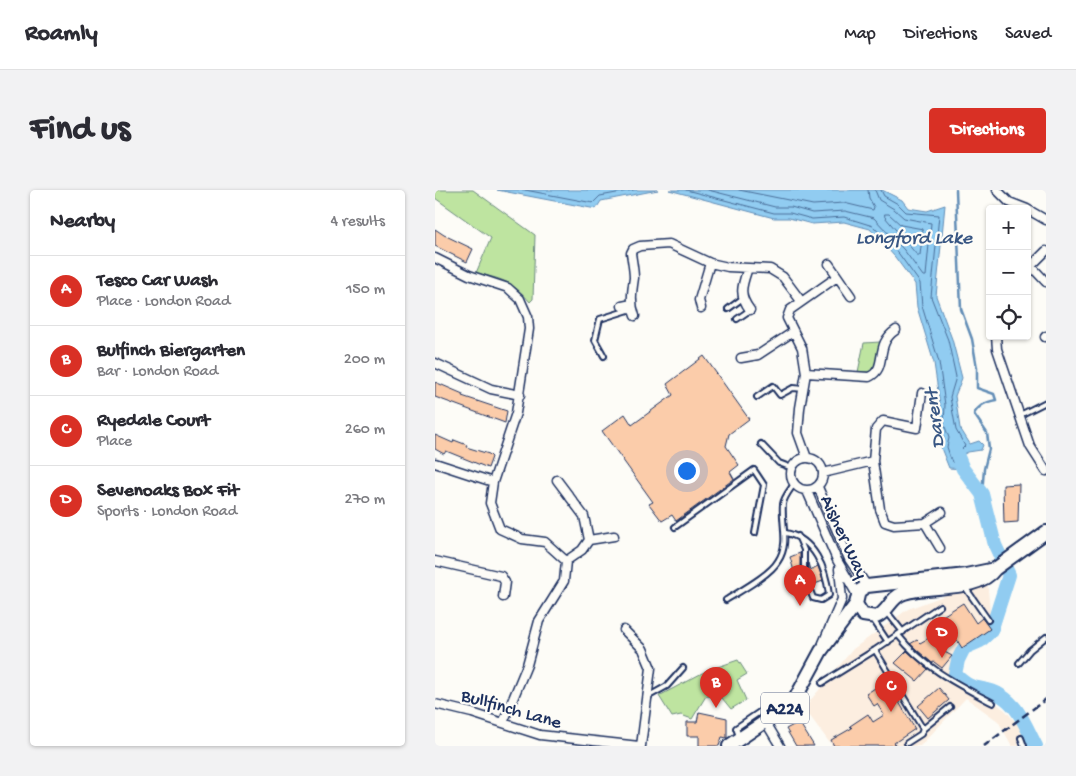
<!DOCTYPE html>
<html lang="en">
<head>
<meta charset="utf-8">
<style>
  body { margin:0; font-family:"Gochi Hand",sans-serif; background:#f2f2f3; color:#2b2b33 }
  .controls { position:absolute; right:15px; top:15px; display:grid; overflow:hidden; border-radius:5px; box-shadow:0 1px 4px #0004 }
  .controls button { width:45px; height:45px; display:grid; place-items:center; padding:0; border:0; border-bottom:1px solid #e1e1e2; background:#fff; color:#2b2b33; font:25px sans-serif }
  .you { position:absolute; left:251px; top:280px; width:18px; height:18px; margin:-12px; border:4px solid #fff; border-radius:50%; background:#1a73e8; box-shadow:0 0 0 8px #1a73e833 }
  .badge { display:grid; place-items:center; width:32px; height:32px; border-radius:50%; background:#d93025; color:#fff; font-size:16px; font-weight:700 }
  .pin { position:absolute; translate:-50% -41px; filter:drop-shadow(0 1px 2px #0008) }
  .pin::after { content:''; position:absolute; top:26px; width:18px; height:15px; background:inherit; clip-path:polygon(0 0,100% 0,50% 100%) }
  .list { margin:0; padding:0; list-style:none }
  h2 { display:flex; justify-content:space-between; align-items:center; height:65px; margin:0; padding:0 20px; font-size:21px }
  h2 small { font-size:16px; font-weight:400; color:#7c7c81 }
  .list li { display:grid; grid-template-columns:32px 1fr auto; gap:15px; align-items:center; box-sizing:border-box; height:70px; padding:0 20px; border-top:1px solid #e1e1e2 }
  .list b { display:block; font-size:19px; white-space:nowrap }
  .list p { margin:0; font-size:16px; white-space:nowrap; color:#7c7c81 }
  .list em { font-size:16px; font-style:normal; color:#7c7c81 }
  .icon { flex:none; width:28px; height:28px; fill:none; stroke:currentColor; stroke-width:2; stroke-linecap:round; stroke-linejoin:round }
  .map { position:relative; flex:none; width:611px; height:556px; overflow:hidden; border-radius:5px }
  header { display:flex; align-items:center; gap:30px; box-sizing:border-box; height:70px; padding:0 25px; background:#fff; border-bottom:1px solid #e1e1e2 }
  header strong { font-size:24px }
  nav { display:flex; gap:28px; margin-inline-start:auto; font-size:18px }
  .intro { display:flex; align-items:center; justify-content:space-between; box-sizing:border-box; height:120px; padding:0 30px }
  h1 { margin:0; font-size:35px }
  .button { padding:12px 22px; border-radius:5px; background:#d93025; color:#fff; font-size:18px; font-weight:700 }
  main { display:flex; gap:30px; padding:0 30px }
  aside { flex:1; background:#fff; border-radius:5px; box-shadow:0 1px 4px #0004 }
  .map>svg:first-child { display:block }
  .built { fill:#fceee0 }
  .green { fill:#bee4a0; stroke:#6c8a7f }
  .water { fill:#91ccf1; stroke:#628db6 }
  .lines { fill:none; stroke-linecap:round; stroke-linejoin:round }
  .shore { stroke:#4a6e99; stroke-width:1 }
  .stream { stroke:#628db6; stroke-width:2.5 }
  .river { stroke:#91ccf1; stroke-width:14 }
  .building { fill:#fbccaa; stroke:#1b2f5e }
  .lane-casing { stroke:#1b2f5e; stroke-width:8 }
  .street-casing { stroke:#1b2f5e; stroke-width:11 }
  .primary-casing { stroke:#1b2f5e; stroke-width:16 }
  .lane { stroke:#fdfcf7; stroke-width:4 }
  .street { stroke:#fdfcf7; stroke-width:8 }
  .primary { stroke:#fdfcf7; stroke-width:12 }
  .rail { stroke:#1b2f5e; stroke-width:2.5; stroke-dasharray:8 4; stroke-linecap:butt }
  .labels { text-anchor:middle; stroke-width:4.5; stroke-linejoin:round; paint-order:stroke }
  .shield { fill:#fdfcf7; stroke:#5f6c8c; stroke-width:1 }
  .shield-label { font-size:18px; font-weight:bold; fill:#1b2f5e }
  .street-label { font-size:19px; fill:#1b2f5e; stroke:#fdfcf7 }
  .water-label { font-size:20px; font-style:italic; fill:#385683; stroke:#fdfcf7 }
</style>
</head>
<body>
<header>
<strong>Roamly</strong>
<nav><a>Map</a><a>Directions</a><a>Saved</a></nav>
</header>
<div class="intro"><h1>Find us</h1><a class="button">Directions</a></div>
<main>
<aside>
<h2>Nearby<small>4 results</small></h2>
<ul class="list">
<li><span class="badge">A</span><div><b>Tesco Car Wash</b><p>Place · London Road</p></div><em>150 m</em></li>
<li><span class="badge">B</span><div><b>Bulfinch Biergarten</b><p>Bar · London Road</p></div><em>200 m</em></li>
<li><span class="badge">C</span><div><b>Ryedale Court</b><p>Place</p></div><em>260 m</em></li>
<li><span class="badge">D</span><div><b>Sevenoaks Box Fit</b><p>Sports · London Road</p></div><em>270 m</em></li>
</ul>
</aside>
<div class="map">
<svg width="611" height="556" viewBox="0 0 611 556">
  <rect width="100%" height="100%" fill="#fdfcf7"/>
  <filter id="ink" filterUnits="userSpaceOnUse"><feTurbulence type="fractalNoise" baseFrequency=".02" numOctaves="2"/><feDisplacementMap in="SourceGraphic" scale="10" xChannelSelector="R" yChannelSelector="G"/><feConvolveMatrix kernelMatrix="1 2 1 2 8 2 1 2 1" color-interpolation-filters="sRGB"/></filter>
  <g filter="url(#ink)">
    <path class="built" d="M552,390L556,431L545,443L521,458L515,480L570,520L591,544L594,556H577L563,531L531,508L485,556H397L369,518L418,459L473,419Z"/>
    <path class="green" d="M0,0H38L100,45L98,109L95,112C77,91 67,89 41,83L56,48L0,8Z
      M445,152L441,182H423L429,153Z
      M303,470L312,484L302,490L311,510L296,519L287,508L271,506L257,529L246,525L237,527L224,506L271,481Z"/>
    <path class="water" d="M62,0H223L166,11L161,19Z
      M234,0H447L467,10L473,18L492,21L510,15L501,106L517,149L527,188L520,206L525,238L535,254L544,251L548,255L546,260L533,262L527,265L528,279L514,278L506,258L509,248L504,234L505,215L499,173L482,117L480,94L460,67L435,39L409,32L377,34L354,28H339Z"/>
    <g class="lines">
      <path class="shore" d="M90,0L158,13L165,6L198,0
        M251,0L339,23H355L377,29L409,27L438,36L464,64L485,93L487,116L504,172L510,215L509,234L514,248L512,257L517,272L520,273L523,263L530,256L521,240L515,207L521,187L513,150L496,107L504,25L471,22L463,14L449,6L446,0
        M273,0L340,17H356L377,23L410,21L439,28L469,60L488,86H491L496,33L469,28L459,19L444,10L440,0
        M304,0L378,15L409,13L438,20L439,17L434,8L433,0
        M450,24H454L466,35L488,39L485,65H482L450,27Z"/>
      <path class="stream" d="M521,0L526,119L537,149L542,178V198L559,204L561,210C551,212 544,215 539,224L552,243L554,259L549,279L547,304"/>
      <path class="river" d="M521,262L528,279L547,304L560,355L574,385L556,441L545,451L529,458L523,470L520,484C539,505 549,494 565,505C584,516 591,537 601,556"/>
    </g>
    <path class="building" d="M0,39L9,45L38,59L32,72L0,56Z
      M269,166L314,229L294,244L291,256L304,275L295,282L299,289L241,331L237,325L227,331L214,314L218,312L167,241L190,224L197,235L238,205L232,194Z
      M0,192L28,204L27,206L72,221L70,233L0,207Z
      M0,245L18,253L19,250L32,255L31,257L54,264L57,267L53,278L11,261L9,264L0,259Z
      M584,294L583,332L569,333L568,295Z
      M365,363V385L370,398L364,401L358,386L360,385L355,367Z
      M373,373L375,380L383,376L388,391L377,395L373,384Z
      M528,413L541,433L547,428L555,439L527,458L522,450L504,459L517,466L507,478L499,472L497,473L475,454L482,450L485,453L513,437L506,427Z
      M472,461L493,479L482,491L460,473Z
      M446,494L453,505L458,502L480,539L459,553L462,556H399L396,550L417,538L415,536L433,524L438,532L449,525L442,514L439,516L431,504Z
      M504,498L514,510L493,528L483,516Z
      M264,522L292,528V548L287,547L284,556H264V546H252V532H262Z
      M364,532L379,556H361L351,539Z"/>
    <g class="lines">
      <defs>
        <path id="lane" d="M293,119L308,108
          M302,129L315,120
          M169,166L160,150L165,129L197,119
          M322,207L338,196L345,205L358,198L369,199
          M585,225L611,212
          M326,254L344,273L357,278
          M240,337L319,280L329,295L320,343
          M351,343C379,349 391,378 394,405L386,410L378,408L369,385V360L363,346
          M530,397L553,430
          M291,410C305,401 335,385 343,371C355,353 346,334 348,314C349,307 355,300 359,294
          M452,422L468,442
          M439,431L453,452
          M463,445C489,478 522,494 558,513
          M440,460L488,539L515,517
          M584,473L595,460L611,447
          M387,493L440,460L505,416
          M214,506L232,496L248,478
          M304,546L301,538L326,521L331,528
          M586,548L589,556
          M472,553L486,544L488,539"/>
        <path id="street" d="M562,0L574,12L592,19
          M592,19L611,30
          M0,68L34,85L73,98L85,109L93,127L94,139L81,223L58,292L55,313L65,339L87,349L110,352L131,371L129,391L104,431L92,475L68,533
          M394,74L416,106
          M596,76L611,92
          M313,78C307,96 303,104 315,120
          M592,80L611,61
          M187,116L197,114
          M266,118L264,110L275,73
          M200,126C195,113 197,101 199,88C199,80 197,71 196,63L198,59L205,56L234,54L275,73L293,77L335,79L348,87L366,111
          M561,146L562,159L595,256L611,281
          M610,147L611,146
          M306,168L323,165L358,142
          M0,173L56,199L85,205
          M371,183L434,187C454,178 438,155 461,140
          M356 284a16 16 0 1 1 32 0a16 16 0 1 1-32 0Z
          M372,268L363,243L365,218L371,183L367,158L352,128L355,120L402,87
          M438,271L445,319L450,332L459,335L490,333
          M0,273L58,292
          M388,283L438,271L441,239L448,231L482,238L487,203
          M122,290L149,326L154,350
          M383,297L414,369L432,396
          M372,301L402,370L422,405
          M505,358L490,333L507,322
          M0,371L66,386L70,392L68,407
          M131,371L147,360L154,350L179,346
          M189,440L208,459L216,478L206,556
          M388,453L407,409L404,379
          M0,514L37,523L105,545L204,556
          M330,531L345,556"/>
        <path id="primary" d="M560,379L531,385L432,396L424,401L421,414L428,425L441,427C454,422 455,407 469,403C494,394 543,403 560,379L611,342
          M294,556L347,520L360,509L386,461L421,414"/>
      </defs>
      <use href="#lane" class="lane-casing"/>
      <use href="#street" class="street-casing"/>
      <use href="#primary" class="primary-casing"/>
      <use href="#lane" class="lane"/>
      <use href="#street" class="street"/>
      <use href="#primary" class="primary"/>
      <path class="rail" d="M549,556L611,509"/>
    </g>
  </g>
  <g class="labels">
    <rect class="shield" x="326" y="502.5" width="48" height="31" rx="4"/>
    <g class="shield-label">
      <text x="350" y="524">A224</text>
    </g>
    <g class="street-label">
      <text transform="translate(411 346) rotate(65)" y="7">Aisher Way</text>
      <text transform="translate(77 517) rotate(16)" y="7">Bullfinch Lane</text>
    </g>
    <g class="water-label">
      <text x="479" y="53">Longford Lake</text>
      <text transform="translate(498 229) rotate(-97)" y="7">Darent</text>
    </g>
  </g>
</svg>
<div class="controls">
<button>+</button>
<button>−</button>
<button><svg class="icon" aria-label="locate" viewBox="0 0 24 24"><circle cx="12" cy="12" r="6"/><path d="M12 2v4M12 18v4M2 12h4M18 12h4"/></svg></button>
</div>
<div class="you"></div>
<div class="pin badge" style="left:365px;top:416px">A</div>
<div class="pin badge" style="left:281px;top:518px">B</div>
<div class="pin badge" style="left:456px;top:522px">C</div>
<div class="pin badge" style="left:507px;top:468px">D</div>
</div>
</main>
</body>
</html>
